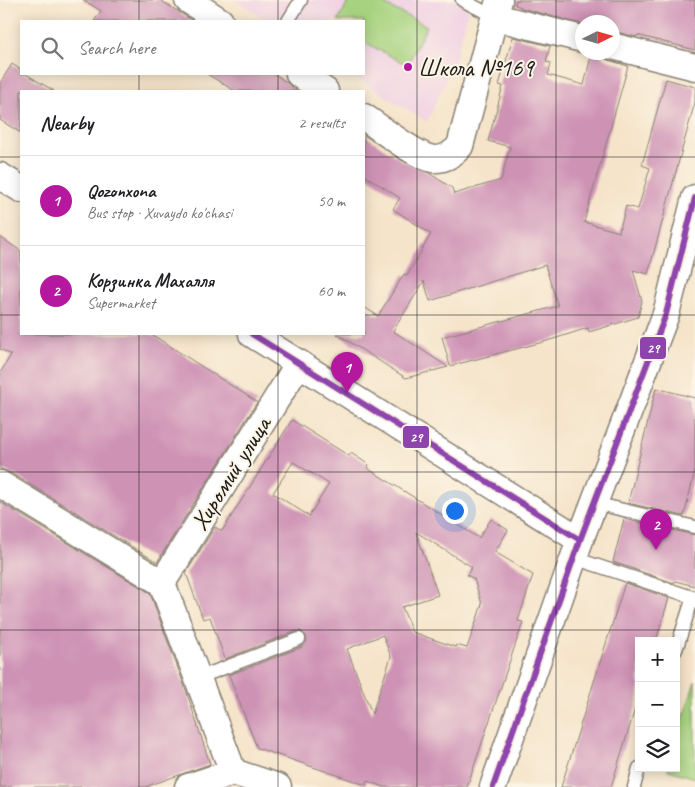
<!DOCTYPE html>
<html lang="en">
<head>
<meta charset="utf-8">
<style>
  body { margin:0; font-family:Caveat,sans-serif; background:#f2f2f2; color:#202124 }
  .controls { position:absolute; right:15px; bottom:15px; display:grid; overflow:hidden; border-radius:0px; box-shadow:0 2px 12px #0003 }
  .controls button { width:45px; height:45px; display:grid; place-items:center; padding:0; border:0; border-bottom:1px solid #e0e0e0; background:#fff; color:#202124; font:25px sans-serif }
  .compass { position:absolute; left:575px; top:15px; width:45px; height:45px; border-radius:50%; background:#fff; box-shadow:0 2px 12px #0003; rotate:85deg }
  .you { position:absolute; left:454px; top:510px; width:18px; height:18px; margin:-12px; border:4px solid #fff; border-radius:50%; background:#1a73e8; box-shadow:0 0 0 8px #1a73e833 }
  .badge { display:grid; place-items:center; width:32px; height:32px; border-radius:50%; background:#b5179e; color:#fff; font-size:16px; font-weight:700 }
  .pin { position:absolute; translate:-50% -41px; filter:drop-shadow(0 1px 2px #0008) }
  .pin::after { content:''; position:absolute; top:26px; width:18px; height:15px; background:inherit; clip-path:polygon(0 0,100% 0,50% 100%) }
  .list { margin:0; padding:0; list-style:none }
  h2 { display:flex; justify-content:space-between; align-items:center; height:65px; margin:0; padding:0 20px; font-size:21px }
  h2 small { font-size:16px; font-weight:400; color:#757577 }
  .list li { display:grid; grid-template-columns:32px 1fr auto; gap:15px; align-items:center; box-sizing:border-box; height:90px; padding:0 20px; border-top:1px solid #e0e0e0 }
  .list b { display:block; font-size:19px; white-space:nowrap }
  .list p { margin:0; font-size:16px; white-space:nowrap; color:#757577 }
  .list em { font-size:16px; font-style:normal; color:#757577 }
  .icon { flex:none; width:28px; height:28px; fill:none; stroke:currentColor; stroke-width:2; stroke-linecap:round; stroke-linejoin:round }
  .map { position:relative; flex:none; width:695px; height:787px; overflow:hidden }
  .search { position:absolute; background:#fff; box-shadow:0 2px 12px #0003; left:20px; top:20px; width:345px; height:55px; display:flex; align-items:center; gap:12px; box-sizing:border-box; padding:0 18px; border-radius:0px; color:#757577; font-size:19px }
  .panel { position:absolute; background:#fff; box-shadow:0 2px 12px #0003; left:20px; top:90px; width:345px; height:245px; border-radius:0px }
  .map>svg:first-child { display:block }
  .built { fill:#f1d0e3 }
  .grass { fill:#a7d380; stroke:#62784e }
  .building { fill:#ce92b5; fill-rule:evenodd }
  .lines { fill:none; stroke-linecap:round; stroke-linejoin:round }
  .service-casing { stroke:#888073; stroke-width:15 }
  .minor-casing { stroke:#888073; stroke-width:29 }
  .service { stroke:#fff; stroke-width:12 }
  .minor { stroke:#fff; stroke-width:26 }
  .bus-1-casing { stroke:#fcf5e5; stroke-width:10 }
  .bus-1 { stroke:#8e44ad; stroke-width:6 }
  .grid { fill:none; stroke:#1c1c1c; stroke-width:1; stroke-opacity:0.55 }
  .poi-dot { fill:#b5179e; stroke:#fcf5e5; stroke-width:2 }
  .labels { text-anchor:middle; stroke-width:4; stroke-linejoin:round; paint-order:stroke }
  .poi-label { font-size:25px; fill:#1c1c1c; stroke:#fcf5e5; text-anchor:start }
  .street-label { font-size:25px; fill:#1c1c1c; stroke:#fcf5e5 }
  .line-badge { stroke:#fcf5e5; stroke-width:2 }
  .badge-label { font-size:14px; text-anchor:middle; font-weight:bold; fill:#fff }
</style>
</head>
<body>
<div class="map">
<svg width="695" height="787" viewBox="0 0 695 787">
  <rect width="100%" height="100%" fill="#fcf5e5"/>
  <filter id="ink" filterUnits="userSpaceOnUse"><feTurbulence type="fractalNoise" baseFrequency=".02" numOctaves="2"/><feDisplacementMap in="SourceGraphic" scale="10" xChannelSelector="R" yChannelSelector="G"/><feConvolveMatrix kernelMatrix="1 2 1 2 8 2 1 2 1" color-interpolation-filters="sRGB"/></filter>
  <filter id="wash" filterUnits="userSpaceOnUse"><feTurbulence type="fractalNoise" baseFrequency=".0096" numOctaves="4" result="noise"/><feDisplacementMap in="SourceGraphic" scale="20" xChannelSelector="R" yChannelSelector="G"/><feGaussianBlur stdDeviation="1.12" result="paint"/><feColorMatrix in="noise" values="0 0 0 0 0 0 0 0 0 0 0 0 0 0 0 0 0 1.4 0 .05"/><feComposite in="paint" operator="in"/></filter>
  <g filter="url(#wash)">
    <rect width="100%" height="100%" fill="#f5e4ca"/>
    <path class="built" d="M235,0H471L455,60L427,122L350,74H364V21H268Z"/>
    <path class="grass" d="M349,0H376L427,26L407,65L364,42V21H338Z
      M695,681V778L668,770V768H676V743Z"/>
    <g id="blocks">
      <path class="building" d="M83,0H160L193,21H94L101,11Z
        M516,0H695V50L637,35L636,37L612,31V22L582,24L521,8V7L515,5Z
        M513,37L550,46L546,62L551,63L548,75L584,85L592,52H599L602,57L608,60L628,66L584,222L619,232L626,206L638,209L650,168L642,165L666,79L695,87V102L648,274L633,270L642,301L638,317L589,332L588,328L547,341L450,366L442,337L558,306L545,265L430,301L424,281L393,331L448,367L406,378L337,334H364V307L378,316L404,274L407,276L431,234L393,209L400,198L364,175V135L401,160L429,173L452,188L454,194L501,180L510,147L488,141L503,86L499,85Z
        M12,64L21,70V74H26L54,91H21V133L0,120V83Z
        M207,74H275L298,91H235Z
        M0,237L21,251V334H151L257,402L157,562L8,471L0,469V373L11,355L0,349Z
        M656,388L695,398V471L684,516L628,503Z
        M292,420L349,456L351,453L369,465L367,468L479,538L491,519L508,530L495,552L533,575L518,621L523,622L467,787H384L367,781L366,785L257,748L229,675L302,647L307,641L306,636L301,631H296L225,659L210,617L203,619L186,573L215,527L222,531ZM293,462L329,484L309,516L273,493ZM416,532L472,567L467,575L474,579L482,604L467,648L456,645L455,647L412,632L402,607L438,595ZM383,635L391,657L372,714L347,649Z
        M0,502L150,593L187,693L210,764L145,787H0Z
        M624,519L695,535V586L675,581L674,583L613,562Z
        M625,583L669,598L656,641H639V696L611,787H561Z"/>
    </g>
  </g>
  <g filter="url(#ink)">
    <use href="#blocks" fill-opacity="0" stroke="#888073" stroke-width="1"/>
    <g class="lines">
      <defs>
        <path id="service" d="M462,0L495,17
          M288,21L301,0
          M594,503L695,527
          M574,558L695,598
          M676,650L693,597
          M198,678L299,639
          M634,787L639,768"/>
        <path id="minor" d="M188,0L220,21
          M495,17L582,39
          M612,46L695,67
          M299,74L325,91
          M364,117C379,127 417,157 433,159C444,160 453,154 460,146L499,0
          M0,176L21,189
          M252,334L580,540
          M0,484L162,583L233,772
          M162,583L299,363
          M188,787L233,772L278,787
          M493,787L580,540L666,314L695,198"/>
      </defs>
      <use href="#service" class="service-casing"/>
      <use href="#minor" class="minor-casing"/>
      <use href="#service" class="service"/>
      <use href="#minor" class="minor"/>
      <defs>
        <path id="bus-1" d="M252,334L580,540
          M493,787L580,540L666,314L695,198"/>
      </defs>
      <use href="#bus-1" class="bus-1-casing"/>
      <use href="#bus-1" class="bus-1"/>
    </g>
  </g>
  <path class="grid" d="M139,0V21M278,0V21M417,0V787M556,0V787M139,74V91M278,74V91M0,157H21M364,157H695M0,315H21M364,315H695M139,334V787M278,334V787M0,472H695M0,630H695"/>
  <circle class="poi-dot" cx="408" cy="67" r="5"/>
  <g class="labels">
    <g class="poi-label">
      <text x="418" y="76">Школа №169</text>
    </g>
    <g class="street-label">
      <text transform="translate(230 473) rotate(-58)" y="9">Хиромий улица</text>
    </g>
  </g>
  <g class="line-badge">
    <rect x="639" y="336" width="28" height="24" rx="5" fill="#8e44ad"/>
    <rect x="402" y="425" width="28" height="24" rx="5" fill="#8e44ad"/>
  </g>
  <g class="badge-label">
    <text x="653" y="353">29</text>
    <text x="416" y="442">29</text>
  </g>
</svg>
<div class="controls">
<button>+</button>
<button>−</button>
<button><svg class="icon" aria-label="layers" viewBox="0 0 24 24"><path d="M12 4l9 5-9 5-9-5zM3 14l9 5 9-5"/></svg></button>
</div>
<svg class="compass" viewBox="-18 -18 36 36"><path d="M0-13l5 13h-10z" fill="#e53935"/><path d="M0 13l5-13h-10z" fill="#757577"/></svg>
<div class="you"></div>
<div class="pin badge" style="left:347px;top:393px">1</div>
<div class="pin badge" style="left:656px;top:550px">2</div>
<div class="search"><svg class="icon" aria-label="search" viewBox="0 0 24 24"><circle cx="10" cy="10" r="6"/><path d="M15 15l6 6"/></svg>Search here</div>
<section class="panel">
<h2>Nearby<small>2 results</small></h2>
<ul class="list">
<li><span class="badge">1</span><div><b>Qozonxona</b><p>Bus stop · Xuvaydo ko'chasi</p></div><em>50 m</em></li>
<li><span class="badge">2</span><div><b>Корзинка Махалля</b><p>Supermarket</p></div><em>60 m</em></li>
</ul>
</section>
</div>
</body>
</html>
